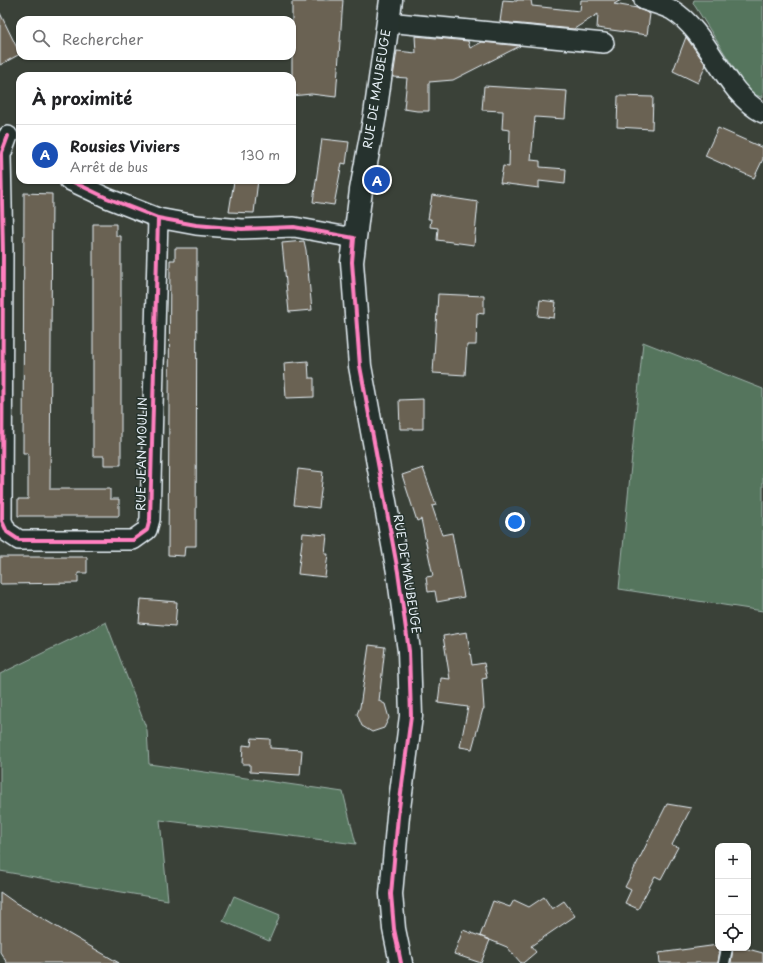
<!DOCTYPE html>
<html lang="fr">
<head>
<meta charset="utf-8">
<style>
  body { margin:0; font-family:"Playpen Sans",sans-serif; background:#f2f2f2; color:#202124 }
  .controls { position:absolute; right:12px; bottom:12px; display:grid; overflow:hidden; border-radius:8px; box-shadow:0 1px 3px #0004 }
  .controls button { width:36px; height:36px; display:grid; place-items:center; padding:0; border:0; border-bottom:1px solid #e0e0e0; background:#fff; color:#202124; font:20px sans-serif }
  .you { position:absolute; left:515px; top:522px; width:14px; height:14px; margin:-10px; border:3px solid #fff; border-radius:50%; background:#1a73e8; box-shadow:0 0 0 6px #1a73e833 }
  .badge { display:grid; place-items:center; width:26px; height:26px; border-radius:50%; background:#2563eb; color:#fff; font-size:13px; font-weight:700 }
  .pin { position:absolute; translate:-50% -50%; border:2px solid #fff; box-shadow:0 1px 4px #0006 }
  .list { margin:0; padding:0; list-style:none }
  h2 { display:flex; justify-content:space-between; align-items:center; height:52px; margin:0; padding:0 16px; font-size:17px }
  h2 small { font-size:13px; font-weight:400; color:#757577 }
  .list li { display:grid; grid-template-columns:26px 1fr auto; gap:12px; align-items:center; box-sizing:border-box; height:60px; padding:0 16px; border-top:1px solid #e0e0e0 }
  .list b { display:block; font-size:15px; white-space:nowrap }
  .list p { margin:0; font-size:13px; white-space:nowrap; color:#757577 }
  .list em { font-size:13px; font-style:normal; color:#757577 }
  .icon { flex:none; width:22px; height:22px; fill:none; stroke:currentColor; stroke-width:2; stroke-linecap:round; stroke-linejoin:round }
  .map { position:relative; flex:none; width:763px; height:963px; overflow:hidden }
  .search { position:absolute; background:#fff; box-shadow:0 1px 3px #0004; left:16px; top:16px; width:280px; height:44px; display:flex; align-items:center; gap:10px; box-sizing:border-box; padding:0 14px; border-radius:12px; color:#757577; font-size:15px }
  .panel { position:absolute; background:#fff; box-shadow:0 1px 3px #0004; left:16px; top:72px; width:280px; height:112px; border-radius:12px }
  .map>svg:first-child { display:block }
  .green { fill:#55745d; stroke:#9eb2aa }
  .building { fill:#6a6253; stroke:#e8f1f8 }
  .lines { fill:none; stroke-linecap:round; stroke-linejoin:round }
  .lane-casing { stroke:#e8f1f8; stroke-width:13 }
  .street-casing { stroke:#e8f1f8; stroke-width:22 }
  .secondary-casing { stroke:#e8f1f8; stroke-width:25 }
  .lane { stroke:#26332d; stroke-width:10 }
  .street { stroke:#26332d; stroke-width:19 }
  .secondary { stroke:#26332d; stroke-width:22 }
  .cycleway-casing { stroke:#26332d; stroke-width:6 }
  .cycleway { stroke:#ff80c0; stroke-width:4 }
  .labels { text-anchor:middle; stroke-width:3; stroke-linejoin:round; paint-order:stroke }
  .street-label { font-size:12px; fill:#e8f1f8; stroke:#26332d }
</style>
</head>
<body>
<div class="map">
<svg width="763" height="963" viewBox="0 0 763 963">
  <rect width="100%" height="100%" fill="#3a4138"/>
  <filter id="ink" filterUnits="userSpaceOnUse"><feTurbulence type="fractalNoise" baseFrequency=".025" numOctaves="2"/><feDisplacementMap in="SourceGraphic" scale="8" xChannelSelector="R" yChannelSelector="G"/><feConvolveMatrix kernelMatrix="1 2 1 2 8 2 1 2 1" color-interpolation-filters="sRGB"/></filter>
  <g filter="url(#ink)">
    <path class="green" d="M694,0H763V98L749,92L693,3Z
      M643,342L763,389V611L619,589Z
      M106,622L147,730L149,764L343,792L356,844L160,820L168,900L0,871V674Z
      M234,896L280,915L269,941L223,921Z"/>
    <path class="building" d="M307,0H343L336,97L311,94L292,96V2H306Z
      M503,0L517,1V0H531L532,6L580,11L581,0H621L614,4L637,8L650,14L647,35L597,28L598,14L574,29L500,22Z
      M0,13L20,54L0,65Z
      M415,36L468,41L470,48L482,42L520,46L453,80L429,82V111H417L404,109L407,78L393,77L397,51L416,53Z
      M686,37L706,65L698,83L673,71Z
      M484,86L567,91L565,119L535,117L531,160L540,161V167L566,169L565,184L539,181V188L500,183L503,166L509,167L510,130L502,129L503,111L482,110Z
      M618,96L653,97L652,129L617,127Z
      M718,128L763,148V159L754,178L705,156Z
      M322,139L349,142L346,164L342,163L334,205L313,202Z
      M236,180H258L254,213L229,212L234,181Z
      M24,193L52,194L50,489H110V499H119V516H18V499H28V453H23Z
      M432,195L478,202L474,245L437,240L438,228L430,227L431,219H428Z
      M93,224H116V236H121V465H104V456H93Z
      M304,241L306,250L312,310L289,312L282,243Z
      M175,248H197L196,546H185L184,556L168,555L170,260H175Z
      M438,294L484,296V314L477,313L476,345H467L465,375L433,373Z
      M540,300L556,302L554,318L538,316Z
      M308,361L309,378H314V397L286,398L284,363Z
      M423,399V429H400L399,400Z
      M423,468L436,505L432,506L442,535L452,533L464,597L437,602L435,591L428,592L426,577L433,576L421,519L417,521L402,475Z
      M298,469L323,472L319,508L294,505Z
      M303,533L327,535L325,554H328L325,577L298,574Z
      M0,557H87V573H78V583L0,584Z
      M141,599L177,602L175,626L139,623Z
      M467,632L472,665L484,663L487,678L482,679L484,709H483L472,749L460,747L468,707L438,703L441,678L450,679L443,636Z
      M369,645L385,647L379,701L385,704L389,718L384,728L372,732L362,726L357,714L360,707Z
      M252,738L270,739V748L302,750L300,775L250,772V764H242L243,745L251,746Z
      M667,804L691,808L672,845L678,847L661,879L655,876L638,909L625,903L631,890L625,887Z
      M0,892L14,902L119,963H7L0,952Z
      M544,897L552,909L564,901L575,916L531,946L536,952L523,963H521L507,947L480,936L493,901L510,907L514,900L529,907Z
      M463,930L490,940L481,963L454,954Z
      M718,945V948H720L718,963H660L659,953Z
      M733,948H744L763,953V963H731Z"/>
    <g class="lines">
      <defs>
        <path id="lane" d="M724,963L727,948"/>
        <path id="street" d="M644,0C653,3 664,6 672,10C709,32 724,93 763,113
          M387,22L604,43
          M8,136L1,155L3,253L2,521L7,532L19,540H133L147,530L150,519L158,218
          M69,180L107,198L158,218L196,225L242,229L294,227L354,238"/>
        <path id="secondary" d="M391,0L375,115L361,190L352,262L360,366L398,572L409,651L411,716L398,816L391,894L394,929L401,963"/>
      </defs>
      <use href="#lane" class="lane-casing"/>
      <use href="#street" class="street-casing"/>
      <use href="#secondary" class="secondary-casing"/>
      <use href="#lane" class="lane"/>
      <use href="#street" class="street"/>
      <use href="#secondary" class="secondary"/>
      <defs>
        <path id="cycleway" d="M8,136L1,155L3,253L2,521L7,532L19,540H133L147,530L150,519L158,218
          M69,180L107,198L158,218L196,225L242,229L294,227L354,238L352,262L360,366L398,572L409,651L411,716L398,816L391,894L394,929L401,963"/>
      </defs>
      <use href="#cycleway" class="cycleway-casing"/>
      <use href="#cycleway" class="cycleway"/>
    </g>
  </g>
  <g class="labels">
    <g class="street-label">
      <text transform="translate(377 89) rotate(-81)" y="4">RUE DE MAUBEUGE</text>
      <text transform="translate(142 454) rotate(-89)" y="4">RUE JEAN MOULIN</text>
      <text transform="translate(407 574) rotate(81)" y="4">RUE DE MAUBEUGE</text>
    </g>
  </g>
</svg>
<div class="controls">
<button>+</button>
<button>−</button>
<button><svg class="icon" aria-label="locate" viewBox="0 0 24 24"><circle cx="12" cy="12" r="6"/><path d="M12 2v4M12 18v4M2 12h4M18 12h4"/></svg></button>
</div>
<div class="you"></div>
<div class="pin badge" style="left:377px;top:180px;background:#1a4fb4">A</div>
<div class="search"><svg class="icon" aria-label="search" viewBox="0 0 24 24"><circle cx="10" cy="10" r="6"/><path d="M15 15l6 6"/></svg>Rechercher</div>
<section class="panel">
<h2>À proximité<small></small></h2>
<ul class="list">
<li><span class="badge" style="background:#1a4fb4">A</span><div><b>Rousies Viviers</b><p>Arrêt de bus</p></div><em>130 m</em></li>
</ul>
</section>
</div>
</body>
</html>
